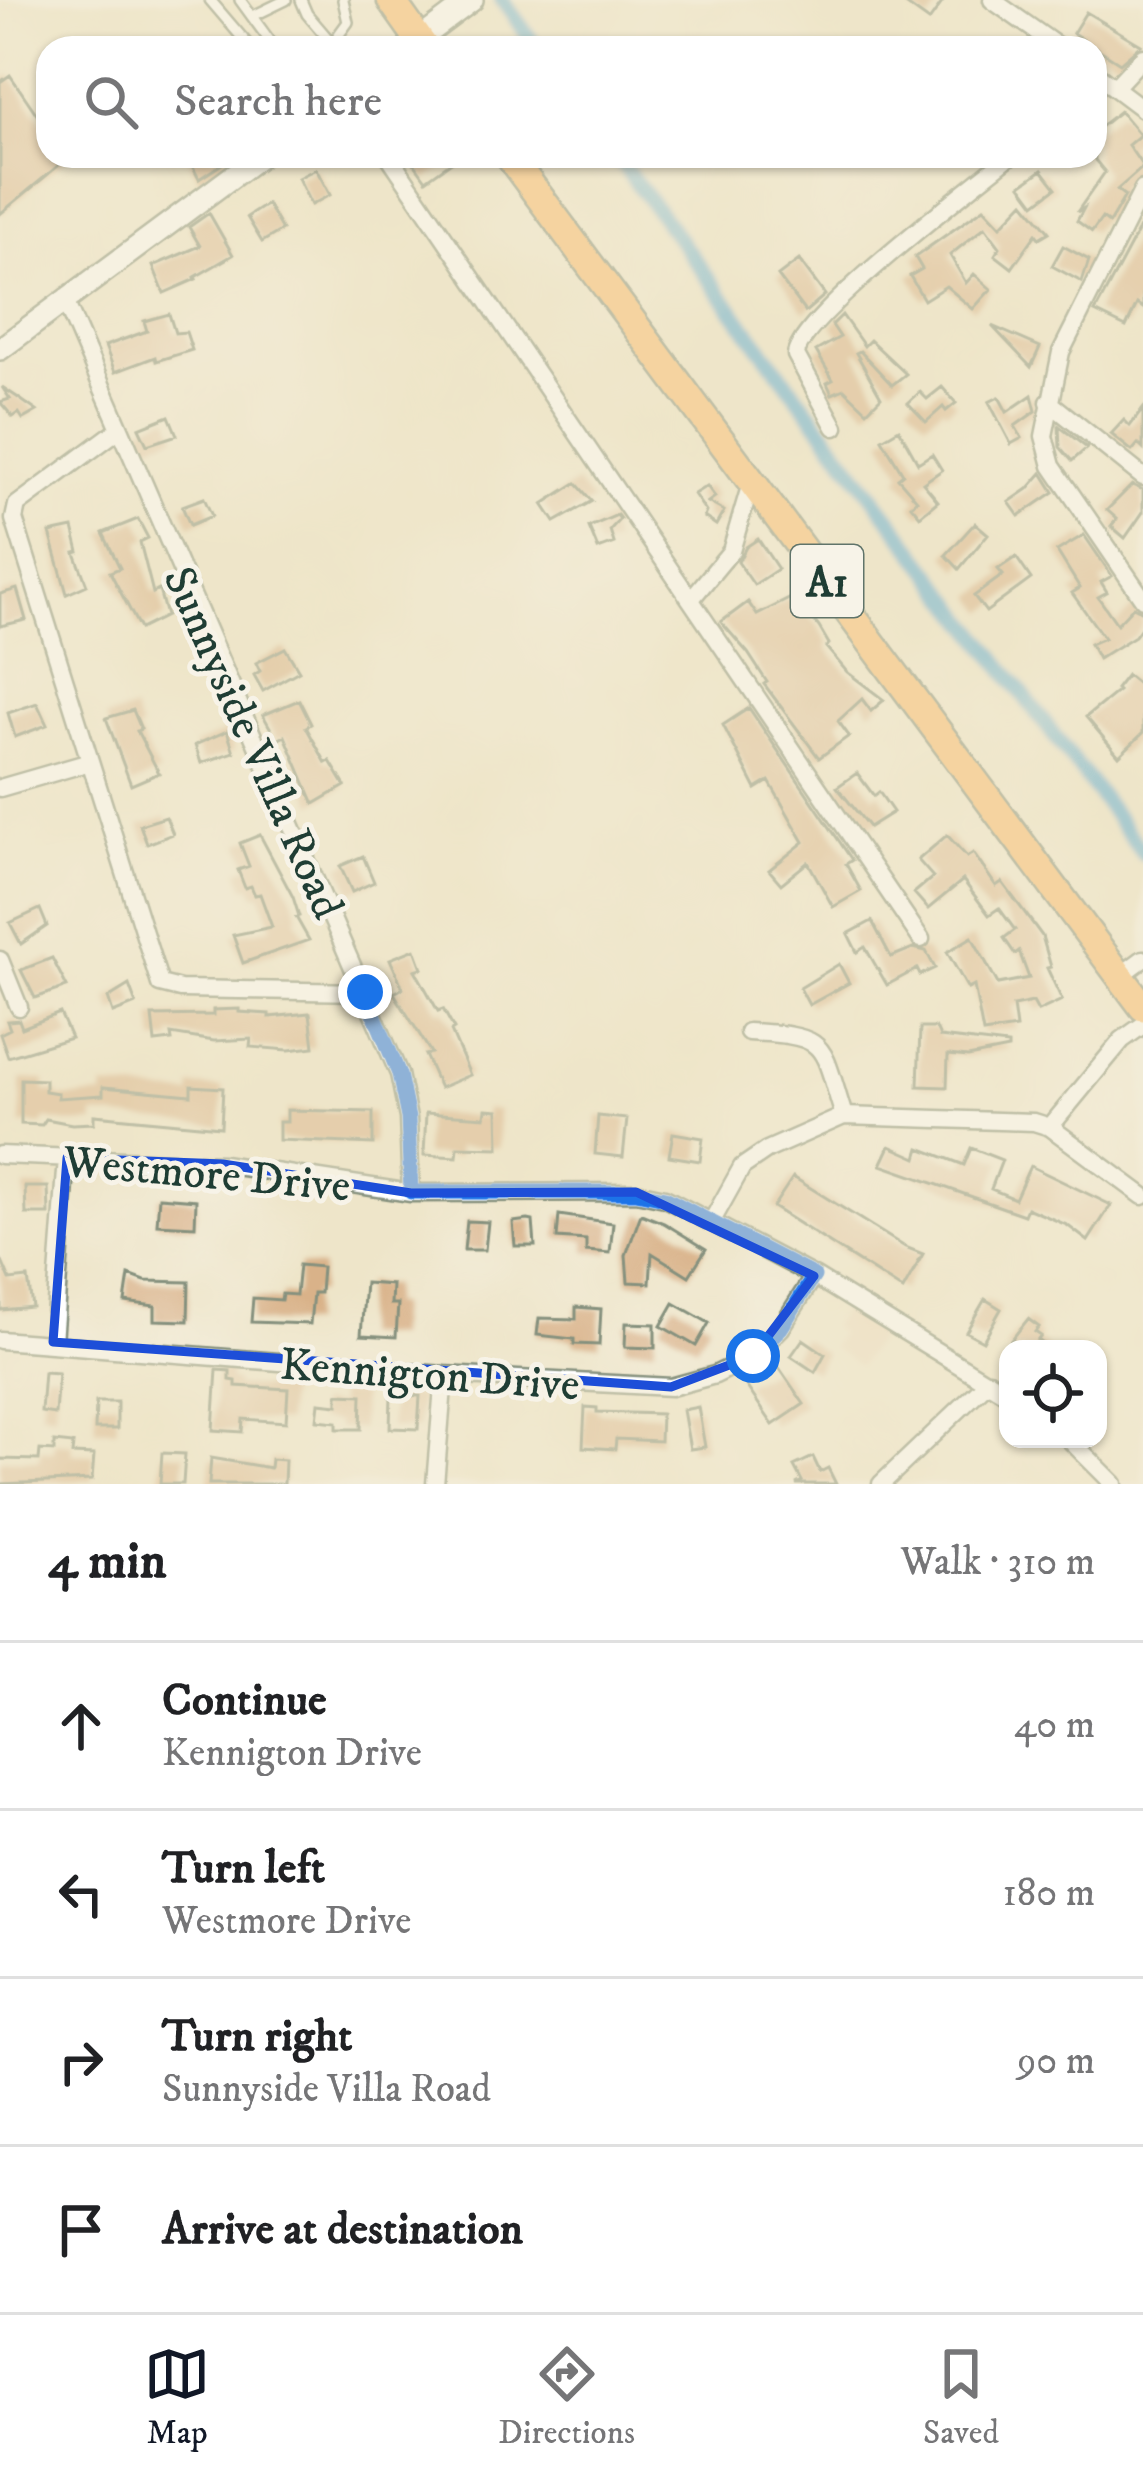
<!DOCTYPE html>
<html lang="en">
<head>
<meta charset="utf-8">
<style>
  body { margin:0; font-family:"IM FELL DW Pica",serif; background:#f6f6f6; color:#202124 }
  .controls { position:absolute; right:36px; bottom:36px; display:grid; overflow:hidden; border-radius:24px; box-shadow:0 3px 9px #0004 }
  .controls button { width:108px; height:108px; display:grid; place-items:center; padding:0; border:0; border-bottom:3px solid #e0e0e0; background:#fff; color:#202124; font:60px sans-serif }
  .stop { position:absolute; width:36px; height:36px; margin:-27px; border:9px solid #1a73e8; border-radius:50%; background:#fff }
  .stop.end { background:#1a73e8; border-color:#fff; box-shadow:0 3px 12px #0008 }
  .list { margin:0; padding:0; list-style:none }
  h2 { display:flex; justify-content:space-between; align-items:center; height:156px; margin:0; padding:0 48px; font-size:51px }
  h2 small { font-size:39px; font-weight:400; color:#757577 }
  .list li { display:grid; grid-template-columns:78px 1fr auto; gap:36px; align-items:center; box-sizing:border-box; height:168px; padding:0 48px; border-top:3px solid #e0e0e0 }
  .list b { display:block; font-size:45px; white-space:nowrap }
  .list p { margin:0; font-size:39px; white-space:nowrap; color:#757577 }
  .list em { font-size:39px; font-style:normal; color:#757577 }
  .icon { flex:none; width:66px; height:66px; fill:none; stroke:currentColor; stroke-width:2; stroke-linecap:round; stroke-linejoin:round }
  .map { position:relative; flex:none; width:1143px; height:1484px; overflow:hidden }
  .search { position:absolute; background:#fff; box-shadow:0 3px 9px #0004; left:36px; right:36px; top:36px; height:132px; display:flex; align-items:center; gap:30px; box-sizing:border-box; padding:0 42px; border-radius:36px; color:#757577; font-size:45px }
  .sheet { height:828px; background:#fff }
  nav { display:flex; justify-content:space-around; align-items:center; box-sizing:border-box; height:168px; border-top:3px solid #e0e0e0; background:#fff; font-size:33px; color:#757577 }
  nav a { display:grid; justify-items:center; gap:6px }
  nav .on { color:#111827 }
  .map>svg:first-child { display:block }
  .built { fill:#ecd7ba }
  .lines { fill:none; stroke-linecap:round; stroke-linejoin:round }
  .canal { stroke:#5aabd5; stroke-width:16 }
  .building { fill:#d9b289 }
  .service-casing { stroke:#86917e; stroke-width:14 }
  .minor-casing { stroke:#86917e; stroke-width:21 }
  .tertiary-casing { stroke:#86917e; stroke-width:26 }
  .primary-casing { stroke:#86917e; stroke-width:32 }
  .service { stroke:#fff; stroke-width:9 }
  .minor { stroke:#fff; stroke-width:16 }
  .tertiary { stroke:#fff; stroke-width:21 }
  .primary { stroke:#fcbd6f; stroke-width:27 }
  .route { stroke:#1a73e8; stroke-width:15 }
  .marked { fill:none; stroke:#1d4ed8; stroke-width:9; stroke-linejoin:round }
  .labels { text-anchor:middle; stroke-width:10; stroke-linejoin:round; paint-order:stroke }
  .shield { fill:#f7f3e8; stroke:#60746a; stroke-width:3 }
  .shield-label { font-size:42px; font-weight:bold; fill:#1f3d34 }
  .street-label { font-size:45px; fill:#1f3d34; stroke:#f7f3e8 }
</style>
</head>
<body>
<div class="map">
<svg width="1143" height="1484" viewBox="0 0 1143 1484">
  <rect width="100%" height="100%" fill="#f7f3e8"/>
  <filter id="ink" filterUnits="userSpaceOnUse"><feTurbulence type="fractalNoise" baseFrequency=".00833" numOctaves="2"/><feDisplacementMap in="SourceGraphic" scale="24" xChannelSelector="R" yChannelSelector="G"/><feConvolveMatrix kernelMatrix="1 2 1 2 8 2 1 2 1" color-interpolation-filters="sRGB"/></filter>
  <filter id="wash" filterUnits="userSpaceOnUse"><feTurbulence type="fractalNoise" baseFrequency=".004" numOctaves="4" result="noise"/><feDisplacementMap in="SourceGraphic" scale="48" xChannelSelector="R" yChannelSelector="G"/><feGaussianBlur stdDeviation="2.7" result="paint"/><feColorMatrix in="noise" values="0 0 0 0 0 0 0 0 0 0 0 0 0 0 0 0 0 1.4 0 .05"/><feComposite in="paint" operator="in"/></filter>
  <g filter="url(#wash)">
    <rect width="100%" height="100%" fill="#eee5c9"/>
    <path class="built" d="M843,1310L880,1335L859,1366L830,1347L840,1333L831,1327Z"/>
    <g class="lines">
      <path class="canal" d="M502,0L537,48
        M616,156L1143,853"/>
    </g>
    <g id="blocks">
      <path class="building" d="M900,0H944L929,21Z
        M1086,12L1141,45L1120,63L1073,33Z
        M10,75L48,131V156H70L0,214V82Z
        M1120,111L1140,135L1128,145L1143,167L1117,190L1125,196L1109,223L1102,218L1092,232L1077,221L1084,208L1077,212L1105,172L1095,160V131Z
        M187,156H234L199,179Z
        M409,156H460L426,180Z
        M316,169L330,195L311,205L298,178Z
        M1042,170L1056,188L1035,204L1021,185Z
        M1024,202L1049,232L1039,238L1036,234L1012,268L995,255L1000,247L985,227L950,255L966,283L974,274L991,289L973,309L946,286L924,300L910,276L922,269L915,257L984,208L1001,226Z
        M267,204L282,230L262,242L247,217Z
        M209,213L233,255L195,277L196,279L164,293L153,266L200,246L189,227Z
        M1143,222V308L1137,304L1126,327L1095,312Z
        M1063,246L1089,260L1082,282L1052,266Z
        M799,260L825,295L805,312L778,276Z
        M169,314L175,333L186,332L192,350L156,361L155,357L115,372L105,346L147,331L144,321Z
        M842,315L864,346L870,340L906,374L892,385L860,351L856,353L881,397L867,411L844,389L832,394L827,383L833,380L816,351L840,337L832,325Z
        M992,326L1040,347L1031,367Z
        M2,387L17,397L37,411L23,419L19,413L13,417L0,402L10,399Z
        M942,387L956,403L946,411L943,407L926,422L908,403L920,392L927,399Z
        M1032,395L1036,411L1015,426L1022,438L1011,444L989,402L999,397L1007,412Z
        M1143,409V449L1138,444L1132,451L1111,434L1124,420L1130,426Z
        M169,416L177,435L147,445L139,428Z
        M1059,426L1087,448L1072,461L1060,447Z
        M899,429L918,463L932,454L942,470L923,483L938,501L920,516L911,505L917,500L898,478L903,474L882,439Z
        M1042,473L1054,492L1019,516L1009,502L1028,489Z
        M576,483L592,501L555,522L543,504Z
        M1132,485L1143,490V512L1125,538L1111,526L1117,519L1107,510Z
        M707,486L715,497L708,502L724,511L716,525L704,517L706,512L694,494Z
        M204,498L212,516L190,525L182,506Z
        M617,515L620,519L610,530L614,543L598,549L589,527Z
        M138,519L148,538L140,542L153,593L159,590L166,616L140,629L110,572L120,568L103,533Z
        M975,523L988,534L959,569L946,555Z
        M73,528L79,552L75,553L87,585L67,594L50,533Z
        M1084,535L1112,576L1101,582L1107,592L1098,597L1117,624L1133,607L1143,612V625L1135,636L1098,659L1090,644L1104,638L1072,593L1080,588L1057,551Z
        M758,539L778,569L754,585L738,562L746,547Z
        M1016,557L1031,579L986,612L974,596L1003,575L998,569Z
        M17,589L26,620L0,626V594Z
        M795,596L806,617L809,614L819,627L829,644L826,647L847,672L884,700L871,711L862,699L838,721L849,736L819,758L764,684L767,682L748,653L721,622L748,602L757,615Z
        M285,648L299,671L263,691L254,675L260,671L256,663Z
        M1127,675L1143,688V733L1119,756L1086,717L1118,691L1116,689Z
        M299,700L311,724L306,727L326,763L330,761L345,786L314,804L285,736L277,740L263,715Z
        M37,703L47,725L15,737L8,713Z
        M749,708L852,860L846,864L861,891L833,907L808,862L781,884L769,870L804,842L769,781L756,789L723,725Z
        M133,710L141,729L137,731L159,773L131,785L106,718Z
        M227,731L234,752L201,763L195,745Z
        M857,773L874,796L879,792L893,812L869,827L837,787Z
        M166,817L173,834L147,844L140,825Z
        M260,835L293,897L299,916L296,917L309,940L243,963L233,935L272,927L260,894L255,895L251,886L245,888L238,870L249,866L240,843Z
        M947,835L967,857L973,853L996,886L1002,882L1042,936L1051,967L1047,968L1062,1000L1038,1011L1033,1002L1013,1006L1016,1028L983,1033L974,986L968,989L947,952L972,937L998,984L1029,978L1019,951L1015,954L1004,938L1015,930L999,908L989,915L963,880L928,909L914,893L933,877L918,860Z
        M363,856L374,882L352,892L340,866Z
        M40,909L47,926L21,944L10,923Z
        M872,921L891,957L913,948L926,951L935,968L920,975L917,969L887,985L865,947L857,952L848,934Z
        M415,949L422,968L415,970L438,1011L443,1009L454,1029L451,1031L470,1075L440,1088L425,1055L431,1053L394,993L403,988L390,959Z
        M52,958L67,987L35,998L21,970Z
        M839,964L849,983L809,1005L800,988Z
        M129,985L136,1004L113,1013L108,998Z
        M239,1009V1012L269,1014V1017L310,1013L314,1047L289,1050L250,1047L251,1039L214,1041L171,1034L172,1040L155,1042L152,1016L213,1015V1010Z
        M60,1013L71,1038L8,1057L0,1034L10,1029L7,1021L19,1020L22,1028Z
        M920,1028H936L940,1037L1008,1045V1049L968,1057L948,1055L947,1087L918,1086Z
        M21,1079L45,1080V1091L58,1093V1098L103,1095V1087L191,1095V1086L223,1088L221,1127L94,1115V1123L72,1124L46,1119L42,1125L21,1124Z
        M486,1109L498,1110L499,1148L458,1147L457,1157L424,1155L426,1113L485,1117Z
        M287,1110L373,1112V1144L279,1140V1122H287Z
        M598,1116L627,1119L623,1157L595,1154Z
        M673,1133L703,1138L700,1161L669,1156Z
        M890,1146L917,1158L920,1148L964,1165L971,1148L1002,1160L991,1189L1015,1199L1030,1166L1111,1205L1088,1241L1067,1225L1027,1208L1024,1215L881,1165Z
        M793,1177L905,1247L923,1254L903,1290L773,1207Z
        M25,1187H48L49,1214H26Z
        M159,1197L196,1200L195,1226L157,1224Z
        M641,1214L664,1223L706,1249L689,1276L652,1253L650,1283L628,1282L626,1255Z
        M559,1215L613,1223L610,1253L586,1251V1240L557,1238Z
        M528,1220L533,1221L535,1246H515L513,1222Z
        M467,1221L488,1222L485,1250H464Z
        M0,1257L10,1280L28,1278L32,1307L1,1310Z
        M299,1265L322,1267L320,1293H313L310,1324L251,1322L253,1298L281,1300L282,1294L296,1295Z
        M129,1275L145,1281L189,1282L188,1321L155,1320V1306L125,1302Z
        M365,1283L392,1285L391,1304H398L396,1337L361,1335Z
        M985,1299L1001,1309L983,1341L966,1332Z
        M674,1303L709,1323L696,1346L661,1326Z
        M576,1307L601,1309L599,1345L574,1344V1339L537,1335L539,1318L576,1319Z
        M1028,1319L1039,1327L1035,1332L1041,1336L1038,1340L1050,1349H1004Z
        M626,1323L655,1324V1348L625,1347Z
        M803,1339L825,1354L815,1372L791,1356Z
        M778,1366L804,1404L773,1425L745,1384Z
        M217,1370L230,1371V1380L236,1381V1386L288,1389L286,1422L243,1419L242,1432L213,1430Z
        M44,1372L58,1373L55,1414L41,1412Z
        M338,1394L362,1395L361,1429H337V1422L317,1420L319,1403L338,1405Z
        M391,1395L420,1396L418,1429L390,1428Z
        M96,1402H117V1429H95Z
        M585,1407L597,1408V1412L661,1414L660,1441L616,1439L615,1449L583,1447Z
        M698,1407L705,1447L690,1449L683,1410Z
        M54,1442L73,1444L72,1454L94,1455L92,1480L0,1484V1459L39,1460L40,1450L54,1451Z
        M162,1453L185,1454L183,1484H160Z
        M813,1457L820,1472L828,1468L836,1484H796L802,1481L794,1466Z
        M211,1458L270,1468L271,1459L285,1460L284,1484H209Z"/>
    </g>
  </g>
  <g filter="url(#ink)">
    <use href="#blocks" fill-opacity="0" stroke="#86917e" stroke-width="3"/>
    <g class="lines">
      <defs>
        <path id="service" d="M210,0L251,48
          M240,0L275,48
          M301,0L307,14L336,48
          M253,16L286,0
          M329,48L348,22L343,0"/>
        <path id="minor" d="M992,0L1060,48
          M1095,73L1143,109
          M1115,87L1143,57
          M389,156L921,939
          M1143,189L1061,352L1044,436L1052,466L1143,599
          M65,301L399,1074L408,1118L411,1193
          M1049,402L1143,477
          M835,427L796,355C799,319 973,186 1010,156
          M118,430L17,505L14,519L160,984L180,989L365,992
          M692,598L731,551L752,480
          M0,788L90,762
          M0,960L19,1007
          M1120,976L1143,959
          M748,1032C830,1036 820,1041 844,1116
          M1050,1127L1122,1040L1143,1025
          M0,1155L223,1164L411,1193L636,1192L665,1198L814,1276L1008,1395
          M712,1221L742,1167L767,1150L844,1116L1034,1122L1050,1127L1143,1196
          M0,1340L444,1375L671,1387L715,1375L753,1356L781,1328L814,1276
          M53,1342L67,1158
          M1069,1439L1114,1484
          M435,1484L444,1375
          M881,1484L989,1381"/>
        <path id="tertiary" d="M408,48L472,0
          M0,349L260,156"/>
        <path id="primary" d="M391,0L425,48
          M509,156L1143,1007"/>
      </defs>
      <use href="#service" class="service-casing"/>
      <use href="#minor" class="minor-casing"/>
      <use href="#tertiary" class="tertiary-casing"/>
      <use href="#primary" class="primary-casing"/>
      <use href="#service" class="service"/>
      <use href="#minor" class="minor"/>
      <use href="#tertiary" class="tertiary"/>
      <use href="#primary" class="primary"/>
    </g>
  </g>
  <g class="lines" filter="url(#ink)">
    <path class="route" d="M365,992L399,1074L408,1118L411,1192H636L665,1198L814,1276L781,1328L753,1356"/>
  </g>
  <path d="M0 0H1143V1484H0ZM67,1158L223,1164L411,1193L636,1192L814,1276L753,1356L671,1387L53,1342Z" fill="#eee5c9" fill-opacity=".55" fill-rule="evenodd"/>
  <path class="marked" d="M67,1158L223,1164L411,1193L636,1192L814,1276L753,1356L671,1387L53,1342Z"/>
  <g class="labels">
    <rect class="shield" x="791" y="545" width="72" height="72" rx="9"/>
    <g class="shield-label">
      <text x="827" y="596">A1</text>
    </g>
    <g class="street-label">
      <text transform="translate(255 742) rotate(66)" y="16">Sunnyside Villa Road</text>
      <text transform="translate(207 1172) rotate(5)" y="16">Westmore Drive</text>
      <text transform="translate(430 1373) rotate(4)" y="16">Kennigton Drive</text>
    </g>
  </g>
</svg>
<div class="controls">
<button><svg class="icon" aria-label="locate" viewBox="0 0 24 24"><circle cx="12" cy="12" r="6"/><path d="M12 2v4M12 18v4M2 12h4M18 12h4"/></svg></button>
</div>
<div class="stop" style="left:753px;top:1356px"></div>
<div class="stop end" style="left:365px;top:992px"></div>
<div class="search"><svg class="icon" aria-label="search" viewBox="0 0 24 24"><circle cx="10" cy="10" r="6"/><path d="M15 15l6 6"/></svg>Search here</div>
</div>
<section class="sheet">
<h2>4 min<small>Walk · 310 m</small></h2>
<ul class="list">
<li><svg class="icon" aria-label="ahead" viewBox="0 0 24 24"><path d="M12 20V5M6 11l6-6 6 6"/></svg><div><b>Continue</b><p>Kennigton Drive</p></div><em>40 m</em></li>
<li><svg class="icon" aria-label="left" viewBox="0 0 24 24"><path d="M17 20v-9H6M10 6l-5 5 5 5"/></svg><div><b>Turn left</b><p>Westmore Drive</p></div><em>180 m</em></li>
<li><svg class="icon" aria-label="right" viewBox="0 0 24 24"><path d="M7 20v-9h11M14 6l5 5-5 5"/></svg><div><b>Turn right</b><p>Sunnyside Villa Road</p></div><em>90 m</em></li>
<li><svg class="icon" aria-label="arrive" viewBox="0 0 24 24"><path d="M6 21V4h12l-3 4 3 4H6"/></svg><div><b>Arrive at destination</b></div></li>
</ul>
</section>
<nav>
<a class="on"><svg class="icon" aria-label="map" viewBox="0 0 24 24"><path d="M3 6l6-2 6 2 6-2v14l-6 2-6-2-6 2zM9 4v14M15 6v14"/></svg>Map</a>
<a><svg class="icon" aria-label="directions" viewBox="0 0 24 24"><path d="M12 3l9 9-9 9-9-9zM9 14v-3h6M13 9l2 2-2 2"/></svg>Directions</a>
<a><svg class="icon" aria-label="saved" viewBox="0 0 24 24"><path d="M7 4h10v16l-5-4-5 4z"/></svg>Saved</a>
</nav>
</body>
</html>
